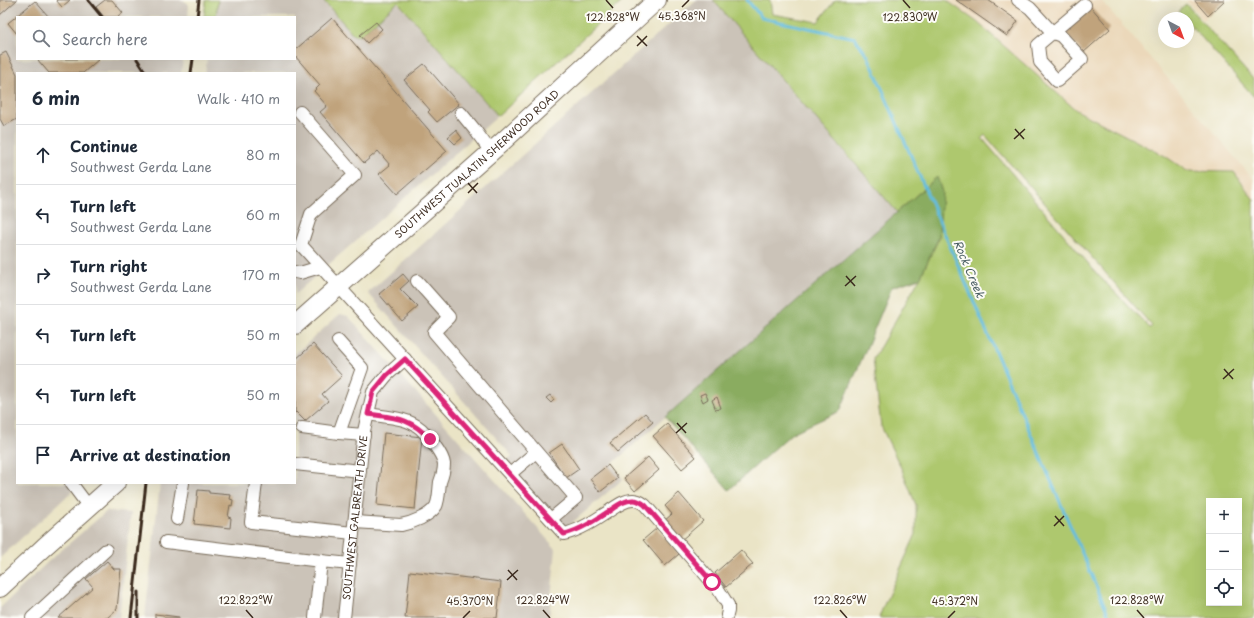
<!DOCTYPE html>
<html lang="en">
<head>
<meta charset="utf-8">
<style>
  body { margin:0; font-family:"Playpen Sans",sans-serif; background:#f6f6f7; color:#1f2937 }
  .controls { position:absolute; right:12px; bottom:12px; display:grid; overflow:hidden; border-radius:0px; box-shadow:0 4px 16px #0002 }
  .controls button { width:36px; height:36px; display:grid; place-items:center; padding:0; border:0; border-bottom:1px solid #e0e1e3; background:#fff; color:#1f2937; font:20px sans-serif }
  .compass { position:absolute; left:1158px; top:12px; width:36px; height:36px; border-radius:50%; background:#fff; box-shadow:0 4px 16px #0002; rotate:139deg }
  .stop { position:absolute; width:12px; height:12px; margin:-9px; border:3px solid #db2777; border-radius:50%; background:#fff }
  .stop.end { background:#db2777; border-color:#fff; box-shadow:0 1px 4px #0008 }
  .list { margin:0; padding:0; list-style:none }
  h2 { display:flex; justify-content:space-between; align-items:center; height:52px; margin:0; padding:0 16px; font-size:17px }
  h2 small { font-size:13px; font-weight:400; color:#747a83 }
  .list li { display:grid; grid-template-columns:26px 1fr auto; gap:12px; align-items:center; box-sizing:border-box; height:60px; padding:0 16px; border-top:1px solid #e0e1e3 }
  .list b { display:block; font-size:15px; white-space:nowrap }
  .list p { margin:0; font-size:13px; white-space:nowrap; color:#747a83 }
  .list em { font-size:13px; font-style:normal; color:#747a83 }
  .icon { flex:none; width:22px; height:22px; fill:none; stroke:currentColor; stroke-width:2; stroke-linecap:round; stroke-linejoin:round }
  .map { position:relative; flex:none; width:1254px; height:618px; overflow:hidden }
  .search { position:absolute; background:#fff; box-shadow:0 4px 16px #0002; left:16px; top:16px; width:280px; height:44px; display:flex; align-items:center; gap:10px; box-sizing:border-box; padding:0 14px; border-radius:0px; color:#747a83; font-size:15px }
  .panel { position:absolute; background:#fff; box-shadow:0 4px 16px #0002; left:16px; top:72px; width:280px; height:412px; border-radius:0px }
  .map>svg:first-child { display:block }
  .built { fill:#ebd8ba }
  .industrial { fill:#cbc3b8 }
  .green { fill:#aec86e; stroke:#747946; fill-rule:evenodd }
  .forest { fill:#8aac61; stroke:#626b40 }
  .lines { fill:none; stroke-linecap:round; stroke-linejoin:round }
  .stream { stroke:#62bde0; stroke-width:3 }
  .building { fill:#c0a37c }
  .minor-casing { stroke:#786b59; stroke-width:14 }
  .highway-casing { stroke:#786b59; stroke-width:20 }
  .minor { stroke:#fff; stroke-width:12 }
  .highway { stroke:#fff; stroke-width:18 }
  .rail { stroke:#3b2a1e; stroke-width:3 }
  .route { stroke:#db2777; stroke-width:5 }
  .ticks { fill:none; stroke:#3b2a1e; stroke-width:1.5 }
  .labels { text-anchor:middle; stroke-width:4; stroke-linejoin:round; paint-order:stroke }
  .street-label { font-size:10px; fill:#3b2a1e; stroke:#fdfcf7 }
  .water-label { font-size:11px; font-style:italic; fill:#495d62; stroke:#fdfcf7 }
  .ticks-label { font-size:10px; text-anchor:middle; fill:#3b2a1e; stroke:#fdfcf7; stroke-width:4; stroke-linejoin:round; paint-order:stroke }
</style>
</head>
<body>
<div class="map">
<svg width="1254" height="618" viewBox="0 0 1254 618">
  <rect width="100%" height="100%" fill="#fdfcf7"/>
  <filter id="ink" filterUnits="userSpaceOnUse"><feTurbulence type="fractalNoise" baseFrequency=".025" numOctaves="2"/><feDisplacementMap in="SourceGraphic" scale="8" xChannelSelector="R" yChannelSelector="G"/><feConvolveMatrix kernelMatrix="1 2 1 2 8 2 1 2 1" color-interpolation-filters="sRGB"/></filter>
  <filter id="wash" filterUnits="userSpaceOnUse"><feTurbulence type="fractalNoise" baseFrequency=".012" numOctaves="4" result="noise"/><feDisplacementMap in="SourceGraphic" scale="16" xChannelSelector="R" yChannelSelector="G"/><feGaussianBlur stdDeviation="0.9" result="paint"/><feColorMatrix in="noise" values="0 0 0 0 0 0 0 0 0 0 0 0 0 0 0 0 0 1.4 0 .05"/><feComposite in="paint" operator="in"/></filter>
  <g filter="url(#wash)">
    <rect width="100%" height="100%" fill="#eae4c6"/>
    <path class="built" d="M946,0H1101L1254,180V200L1234,172L1187,171L1165,156L1076,110L977,22Z
      M1186,0H1226L1203,20Z"/>
    <path class="industrial" d="M0,0H183L189,5L188,17H17V59H183L181,73H17V483H81L0,558Z
      M218,0H323L354,35H360L397,2L498,116L295,294V73H205L207,59H295V17H216Z
      M696,0H713L897,212L612,464L623,479L558,535L499,467L512,456L368,293Z
      M340,314L348,316L556,549L549,618H145L160,483H295V354Z
      M107,511L131,513L119,618H0V608L51,559Z"/>
    <path class="green" d="M206,0H218L216,17H204Z
      M323,0H624L498,116L398,2L360,35H354Z
      M713,0H770L772,14L818,22L835,0H946L977,22L1076,110L1165,156L1187,171L1234,172L1254,200V618H879L883,607L916,534V505L902,470L881,426L873,359L920,278L939,238L936,178L897,212ZM985,135L1152,326L1150,328L1098,275L982,138ZM1209,501H1239V603H1209Z
      M1186,4L1254,80V97L1188,22V18H1184L1178,11Z"/>
    <path class="forest" d="M937,177L942,192L939,237L920,278L892,287L840,411L792,433L729,490L665,417Z"/>
    <g class="lines">
      <path class="stream" d="M747,0L762,18L855,38L868,56L1110,618"/>
    </g>
    <g id="blocks">
      <path class="building" d="M0,0H17L0,15Z
        M56,0H70L62,7Z
        M105,0H112L123,13L118,17H104L96,7Z
        M956,0H988L1018,21L1007,36Z
        M1194,0H1225L1208,16Z
        M35,1L49,17H17V34L8,23Z
        M1091,7L1110,29L1083,53L1064,31Z
        M332,18L447,151L397,194L379,174L390,165L378,151L364,163L320,112L327,106L314,91L320,85L295,56V50Z
        M376,22L382,29L367,43L360,35Z
        M6,52L17,74V119L4,126L0,119V55Z
        M37,59H99L83,73H49Z
        M424,64L459,104L437,122L428,112L430,110L404,80Z
        M456,130L462,138L455,144L448,137Z
        M403,274L409,281L400,289L418,307L402,321L379,294Z
        M313,344L342,376L322,394L328,401L305,421L296,412L295,413V360Z
        M705,393L708,399L703,402L700,395Z
        M550,395L554,400L551,403L546,398Z
        M717,397L721,408L716,410L712,400Z
        M645,413L653,422L618,452L610,443Z
        M667,424L696,457L682,469L653,436Z
        M384,433L422,437L415,509L377,505Z
        M562,444L579,469L566,478L549,453Z
        M648,457L659,470L635,491L624,478Z
        M608,465L618,478L600,492L590,479Z
        M198,490L209,491V493L231,495L230,499L233,500L232,506L230,505L228,517L231,518L230,528L194,524Z
        M679,493L703,521L680,541L663,522L672,514L665,506Z
        M657,528L679,554L665,566L643,540Z
        M741,550L753,564L726,587L715,573Z
        M107,561L114,569H121L117,609L107,618H58L93,587L86,579Z
        M410,571L501,582L497,618H405Z
        M155,614L179,617V618H155Z"/>
    </g>
  </g>
  <g filter="url(#ink)">
    <use href="#blocks" fill-opacity="0" stroke="#786b59" stroke-width="1"/>
    <g class="lines">
      <defs>
        <g id="minor">
          <path d="M1018,0L1030,8L1053,33L1061,36L1082,59L1057,81L1040,62L1038,45L1085,5"/>
          <path d="M300,112L355,175L311,214L301,245L564,534C578,531 591,523 603,515C612,510 623,499 634,500C638,500 641,502 645,505L718,589L728,605V611L727,615"/>
          <path d="M461,113L475,130L491,152"/>
          <path d="M295,272L300,273L320,267"/>
          <path d="M417,281L449,317L434,332L515,427L576,498L551,519"/>
          <path d="M338,341L362,368L339,433L364,435"/>
          <path d="M302,428L339,433"/>
          <path d="M295,464L360,471"/>
          <path d="M510,474L536,452"/>
          <path d="M71,483L89,507"/>
          <path d="M256,483L251,522L353,533"/>
          <path d="M177,519L183,483"/>
          <path d="M355,522L401,525C412,523 430,516 436,506C439,500 439,489 440,482C442,477 444,470 444,464C443,454 428,436 421,429C407,417 385,417 368,414"/>
          <path d="M166,542L321,561L315,618"/>
          <path d="M321,561L350,564"/>
          <path d="M32,618L106,550"/>
          <path id="s1" d="M344,618L364,431L373,392L387,375L405,359"/>
        </g>
        <g id="highway">
          <path id="s2" d="M295,325L500,144L657,0"/>
          <path d="M0,588L44,547L116,483"/>
        </g>
      </defs>
      <use href="#minor" class="minor-casing"/>
      <use href="#highway" class="highway-casing"/>
      <use href="#minor" class="minor"/>
      <use href="#highway" class="highway"/>
      <path class="rail" d="M88,0L102,17
        M197,17L199,0
        M137,59L146,73
        M191,73L193,59
        M131,618L146,483
        M138,618V592"/>
    </g>
  </g>
  <g class="lines" filter="url(#ink)">
    <path class="route" d="M430,439C409,417 396,418 368,414L373,392L387,375L405,359L564,534C578,531 591,523 603,515C612,510 623,499 634,500C638,500 641,502 645,505L712,582"/>
  </g>
  <path class="ticks" d="M606,0L613,8M903,0L910,8M682,7L689,0M637,36L647,46M637,46L647,36M1015,129L1024,139M1014,139L1025,129M468,183L477,193M468,193L478,183M846,276L855,286M845,286L856,276M1224,369L1233,379M1223,379L1234,369M677,423L686,433M676,433L687,423M1055,516L1064,526M1054,526L1064,516M508,570L517,580M507,580L518,570M246,610L253,618M543,610L550,618M840,610L847,618M1137,610L1144,618M463,618L470,611M948,618L955,611"/>
  <g class="labels">
    <g class="street-label">
      <text dy="4" stroke="none"><textPath href="#s2" startOffset="243">SOUTHWEST TUALATIN SHERWOOD ROAD</textPath></text>
      <text dy="4" stroke="none"><textPath href="#s1" startOffset="101">SOUTHWEST GALBREATH DRIVE</textPath></text>
    </g>
    <g class="water-label">
      <text transform="translate(969 269) rotate(67)" y="4">Rock Creek</text>
    </g>
  </g>
  <g class="ticks-label">
    <text x="682" y="20">45.368°N</text>
    <text x="613" y="21">122.828°W</text>
    <text x="910" y="21">122.830°W</text>
    <text x="246" y="604">122.822°W</text>
    <text x="543" y="604">122.824°W</text>
    <text x="840" y="604">122.826°W</text>
    <text x="1137" y="604">122.828°W</text>
    <text x="470" y="605">45.370°N</text>
    <text x="955" y="605">45.372°N</text>
  </g>
</svg>
<div class="controls">
<button>+</button>
<button>−</button>
<button><svg class="icon" aria-label="locate" viewBox="0 0 24 24"><circle cx="12" cy="12" r="6"/><path d="M12 2v4M12 18v4M2 12h4M18 12h4"/></svg></button>
</div>
<svg class="compass" viewBox="-18 -18 36 36"><path d="M0-13l5 13h-10z" fill="#e53935"/><path d="M0 13l5-13h-10z" fill="#747a83"/></svg>
<div class="stop" style="left:712px;top:582px"></div>
<div class="stop end" style="left:430px;top:439px"></div>
<div class="search"><svg class="icon" aria-label="search" viewBox="0 0 24 24"><circle cx="10" cy="10" r="6"/><path d="M15 15l6 6"/></svg>Search here</div>
<section class="panel">
<h2>6 min<small>Walk · 410 m</small></h2>
<ul class="list">
<li><svg class="icon" aria-label="ahead" viewBox="0 0 24 24"><path d="M12 20V5M6 11l6-6 6 6"/></svg><div><b>Continue</b><p>Southwest Gerda Lane</p></div><em>80 m</em></li>
<li><svg class="icon" aria-label="left" viewBox="0 0 24 24"><path d="M17 20v-9H6M10 6l-5 5 5 5"/></svg><div><b>Turn left</b><p>Southwest Gerda Lane</p></div><em>60 m</em></li>
<li><svg class="icon" aria-label="right" viewBox="0 0 24 24"><path d="M7 20v-9h11M14 6l5 5-5 5"/></svg><div><b>Turn right</b><p>Southwest Gerda Lane</p></div><em>170 m</em></li>
<li><svg class="icon" aria-label="left" viewBox="0 0 24 24"><path d="M17 20v-9H6M10 6l-5 5 5 5"/></svg><div><b>Turn left</b></div><em>50 m</em></li>
<li><svg class="icon" aria-label="left" viewBox="0 0 24 24"><path d="M17 20v-9H6M10 6l-5 5 5 5"/></svg><div><b>Turn left</b></div><em>50 m</em></li>
<li><svg class="icon" aria-label="arrive" viewBox="0 0 24 24"><path d="M6 21V4h12l-3 4 3 4H6"/></svg><div><b>Arrive at destination</b></div></li>
</ul>
</section>
</div>
</body>
</html>
